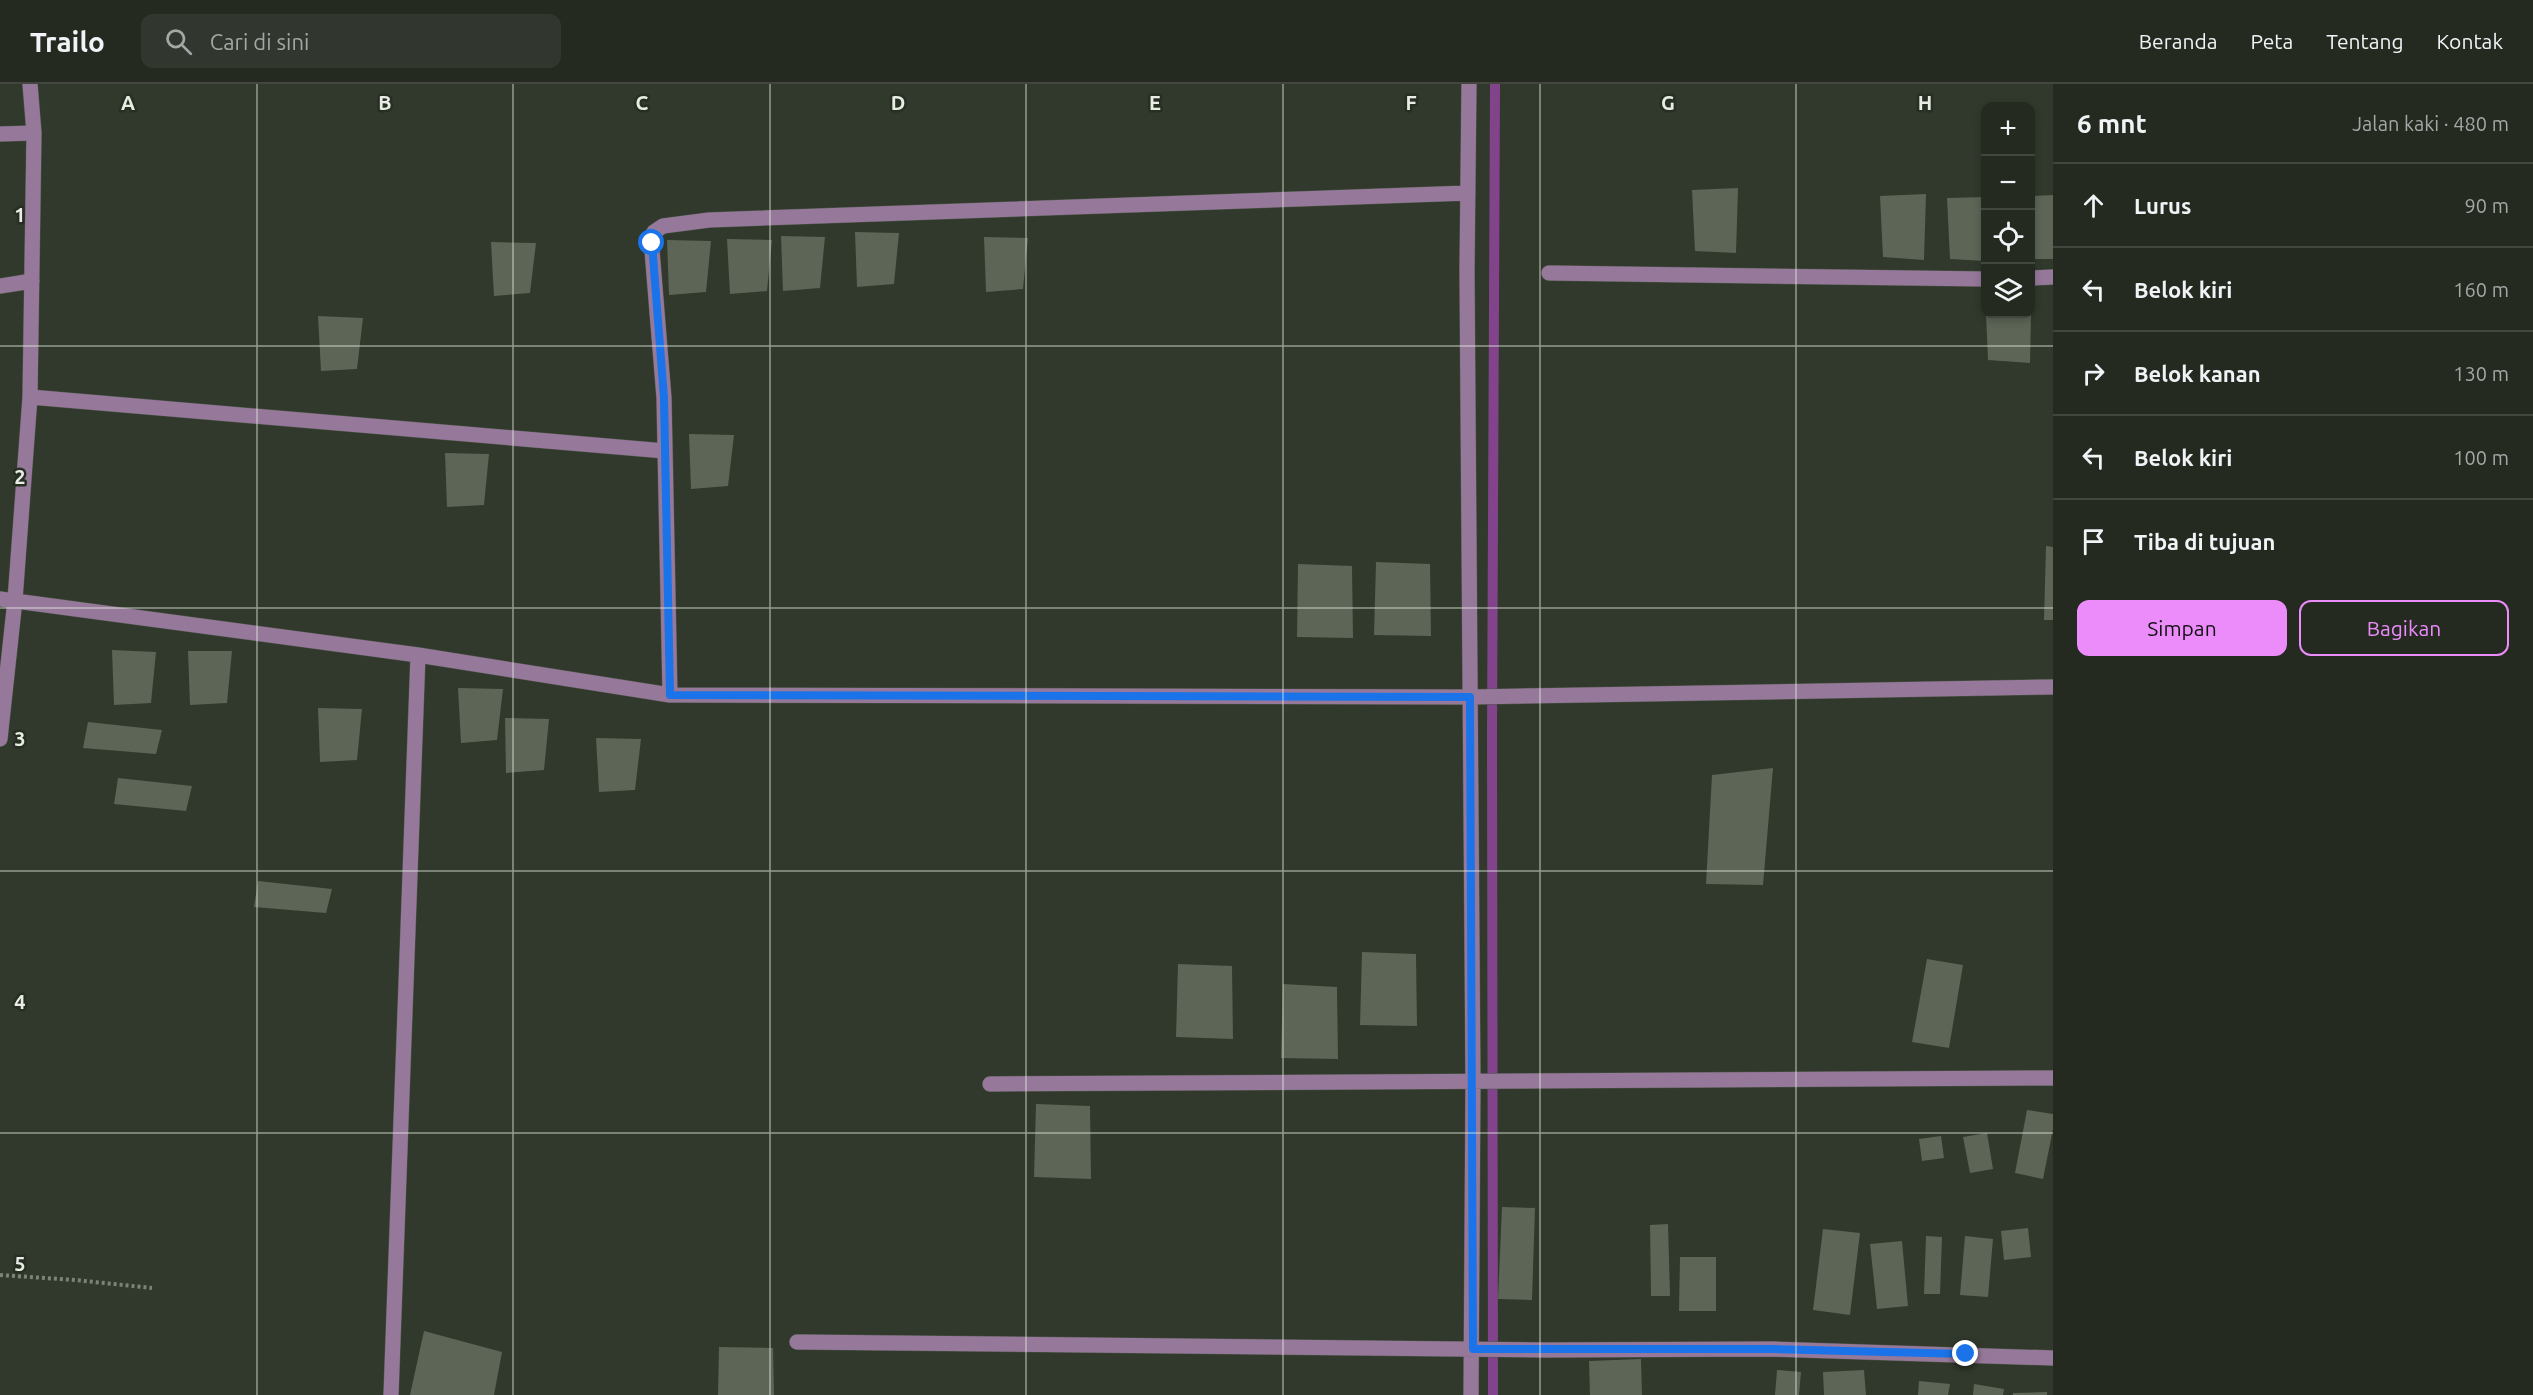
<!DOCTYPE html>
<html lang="id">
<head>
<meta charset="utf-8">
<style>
  body { margin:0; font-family:Ubuntu,sans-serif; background:#31362e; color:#f1f3f6 }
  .controls { position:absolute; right:18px; top:18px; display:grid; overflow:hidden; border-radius:12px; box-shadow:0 3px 9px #0003 }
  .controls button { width:54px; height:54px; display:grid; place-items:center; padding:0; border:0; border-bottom:2px solid #42463f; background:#252a21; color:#f1f3f6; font:30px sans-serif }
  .stop { position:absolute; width:18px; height:18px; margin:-14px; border:4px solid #1a73e8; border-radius:50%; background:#fff }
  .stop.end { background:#1a73e8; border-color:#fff; box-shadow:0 2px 6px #0008 }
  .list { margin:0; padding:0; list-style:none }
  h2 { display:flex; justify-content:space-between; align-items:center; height:78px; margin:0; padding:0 24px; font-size:26px }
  h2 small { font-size:20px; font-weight:400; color:#a3a7a5 }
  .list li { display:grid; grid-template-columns:39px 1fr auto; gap:18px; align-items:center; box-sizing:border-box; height:84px; padding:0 24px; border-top:2px solid #42463f }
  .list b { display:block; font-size:22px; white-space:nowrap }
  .list em { font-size:20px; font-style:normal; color:#a3a7a5 }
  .actions { display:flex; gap:12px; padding:18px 24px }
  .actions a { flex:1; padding:14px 0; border:2px solid #ec8cfb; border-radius:12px; text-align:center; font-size:21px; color:#ec8cfb }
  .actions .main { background:#ec8cfb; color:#111 }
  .icon { flex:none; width:33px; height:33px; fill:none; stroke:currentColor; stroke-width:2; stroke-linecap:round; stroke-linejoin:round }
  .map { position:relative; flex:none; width:2053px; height:1311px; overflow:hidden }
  header { display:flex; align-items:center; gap:36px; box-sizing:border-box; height:84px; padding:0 30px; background:#252a21; border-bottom:2px solid #42463f }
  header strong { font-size:28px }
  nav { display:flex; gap:33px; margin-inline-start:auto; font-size:21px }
  .search { width:420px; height:54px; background:#31362e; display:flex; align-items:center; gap:15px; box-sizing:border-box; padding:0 21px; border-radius:12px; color:#a3a7a5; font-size:22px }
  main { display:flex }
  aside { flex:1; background:#252a21 }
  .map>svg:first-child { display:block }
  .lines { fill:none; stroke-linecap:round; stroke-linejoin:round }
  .stream { stroke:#81448b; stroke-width:10 }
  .building { fill:#5d6557 }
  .minor-casing { stroke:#4e554a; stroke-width:16 }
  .path { stroke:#7d8379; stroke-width:4; stroke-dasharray:3 3; stroke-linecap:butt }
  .minor { stroke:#96799a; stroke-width:15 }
  .route { stroke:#1a73e8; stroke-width:8 }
  .grid { fill:none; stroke:#e8ece5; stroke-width:1.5; stroke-opacity:0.55 }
  .grid-label { font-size:20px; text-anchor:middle; font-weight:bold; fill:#e8ece5; stroke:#272e22; stroke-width:5; stroke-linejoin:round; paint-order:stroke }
</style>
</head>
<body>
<header>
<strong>Trailo</strong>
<div class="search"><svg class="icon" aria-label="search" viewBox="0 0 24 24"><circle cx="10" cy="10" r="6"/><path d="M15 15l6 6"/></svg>Cari di sini</div>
<nav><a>Beranda</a><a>Peta</a><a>Tentang</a><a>Kontak</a></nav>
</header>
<main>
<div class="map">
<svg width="2053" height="1311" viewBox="0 0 2053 1311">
  <rect width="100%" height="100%" fill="#31382c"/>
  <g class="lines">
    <path class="stream" d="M1493,1311L1492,650L1495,0"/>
  </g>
  <path class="building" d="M1738,104L1736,169L1695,167L1692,106Z
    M1926,110L1924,176L1883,173L1880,112Z
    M2053,111V175H2030V112Z
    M1986,113V177L1950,175L1947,114Z
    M855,148L899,149L894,200L857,203Z
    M781,152L825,153L820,204L783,207Z
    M984,153L1028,154L1023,205L986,208Z
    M727,155L772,156L767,207L730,210Z
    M667,156L711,157L706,208L669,211Z
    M491,158L536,159L530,209L494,212Z
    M1986,230H2031L2030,279L1988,276Z
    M318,232L363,234L357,285L321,287Z
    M689,350L734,351L728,402L691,405Z
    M445,369L489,370L484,421L447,423Z
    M2046,462L2053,463V536H2044Z
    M1376,478L1430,480L1431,552L1374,551Z
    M1298,480L1352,482L1353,554L1297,553Z
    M112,566L156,568L151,619L114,621Z
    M188,567H232L227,619L190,621Z
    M458,604L503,605L497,656L461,659Z
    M318,624L362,625L357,676L320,678Z
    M505,634L549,635L544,686L506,689Z
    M88,638L162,646L156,670L83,664Z
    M596,654L641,655L635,706L599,708Z
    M1773,684L1763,801L1706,800L1712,691Z
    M118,694L192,702L186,727L114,720Z
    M258,797L332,805L326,829L254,823Z
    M1362,868L1416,870L1417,942L1360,941Z
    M1927,875L1963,881L1949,964L1912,958Z
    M1178,880L1232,882L1233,955L1176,953Z
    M1283,900L1337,903L1338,975L1281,974Z
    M1036,1020L1090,1022L1091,1095L1034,1093Z
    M2027,1026L2053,1030V1045L2043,1095L2015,1089Z
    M1987,1049L1993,1085L1970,1089L1963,1053Z
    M1941,1052L1944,1074L1922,1077L1919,1055Z
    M1502,1123L1535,1124L1532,1216L1498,1215Z
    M1668,1140L1670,1212H1651L1650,1141Z
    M2028,1144L2031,1173L2004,1176L2001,1147Z
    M1823,1145L1860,1149L1850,1231L1813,1226Z
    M1926,1152L1942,1153L1940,1210H1924Z
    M1965,1152L1993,1155L1988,1213L1960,1211Z
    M1902,1157L1908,1222L1877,1225L1870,1160Z
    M1680,1173H1716V1227H1679Z
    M424,1247L502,1268L494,1311H410Z
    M719,1263L773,1264L774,1311H718Z
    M1641,1275L1642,1311H1590L1589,1277Z
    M1777,1286L1801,1288L1799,1311H1775Z
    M1864,1286L1866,1311H1824L1823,1288Z
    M1919,1297L1950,1300L1948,1311H1918Z
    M1974,1300L2004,1305L2003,1311H1973Z
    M2047,1308V1311H2013V1309Z"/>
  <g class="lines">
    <defs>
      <path id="minor" d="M1469,0L1467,187L1473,998L1471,1311
        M0,50L34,49
        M1549,189L1986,195
        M2030,194L2053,193
        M0,202L32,197
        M30,313L665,367
        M0,515L418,571L670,611L1470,613L2053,603
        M670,611L664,314L651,154L654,148L663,142L709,136L1468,109
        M0,655L15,516L30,313L34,49L30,0
        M990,1000L2053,994
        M797,1258L1546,1266L1773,1265L2053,1274
        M391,1311L418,571"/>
    </defs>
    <use href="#minor" class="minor-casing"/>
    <path class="path" d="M0,1191L75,1196L152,1204"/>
    <use href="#minor" class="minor"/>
  </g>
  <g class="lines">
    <path class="route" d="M652,159L664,314L670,611L1470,613L1473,1265H1773L1966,1270"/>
  </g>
  <path class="grid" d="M257,0V1311M513,0V1311M770,0V1311M1026,0V1311M1283,0V1311M1540,0V1311M1796,0V1311M0,262H2053M0,524H2053M0,787H2053M0,1049H2053"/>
  <g class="grid-label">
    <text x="128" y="26">A</text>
    <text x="385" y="26">B</text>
    <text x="642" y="26">C</text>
    <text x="898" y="26">D</text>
    <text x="1155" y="26">E</text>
    <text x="1411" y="26">F</text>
    <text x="1668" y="26">G</text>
    <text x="1925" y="26">H</text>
    <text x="20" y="138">1</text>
    <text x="20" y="400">2</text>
    <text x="20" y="662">3</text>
    <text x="20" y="925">4</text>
    <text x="20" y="1187">5</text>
  </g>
</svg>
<div class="controls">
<button>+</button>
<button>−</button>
<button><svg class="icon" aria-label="locate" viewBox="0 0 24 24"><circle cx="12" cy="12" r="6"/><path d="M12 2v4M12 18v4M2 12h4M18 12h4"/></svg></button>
<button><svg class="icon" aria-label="layers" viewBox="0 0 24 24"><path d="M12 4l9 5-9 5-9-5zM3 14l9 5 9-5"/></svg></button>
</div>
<div class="stop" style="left:652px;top:159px"></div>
<div class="stop end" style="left:1966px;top:1270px"></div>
</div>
<aside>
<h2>6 mnt<small>Jalan kaki · 480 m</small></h2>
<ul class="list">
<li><svg class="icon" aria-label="ahead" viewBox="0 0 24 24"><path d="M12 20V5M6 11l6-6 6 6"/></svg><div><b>Lurus</b></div><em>90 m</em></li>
<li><svg class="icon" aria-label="left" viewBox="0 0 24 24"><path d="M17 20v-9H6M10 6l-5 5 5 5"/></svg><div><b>Belok kiri</b></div><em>160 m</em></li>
<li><svg class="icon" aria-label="right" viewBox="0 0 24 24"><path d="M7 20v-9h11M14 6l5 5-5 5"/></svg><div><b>Belok kanan</b></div><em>130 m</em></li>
<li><svg class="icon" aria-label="left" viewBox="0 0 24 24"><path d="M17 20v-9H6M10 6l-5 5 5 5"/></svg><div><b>Belok kiri</b></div><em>100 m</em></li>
<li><svg class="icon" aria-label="arrive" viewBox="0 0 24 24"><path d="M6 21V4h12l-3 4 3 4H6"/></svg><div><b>Tiba di tujuan</b></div></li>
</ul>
<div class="actions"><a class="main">Simpan</a><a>Bagikan</a></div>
</aside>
</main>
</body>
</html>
